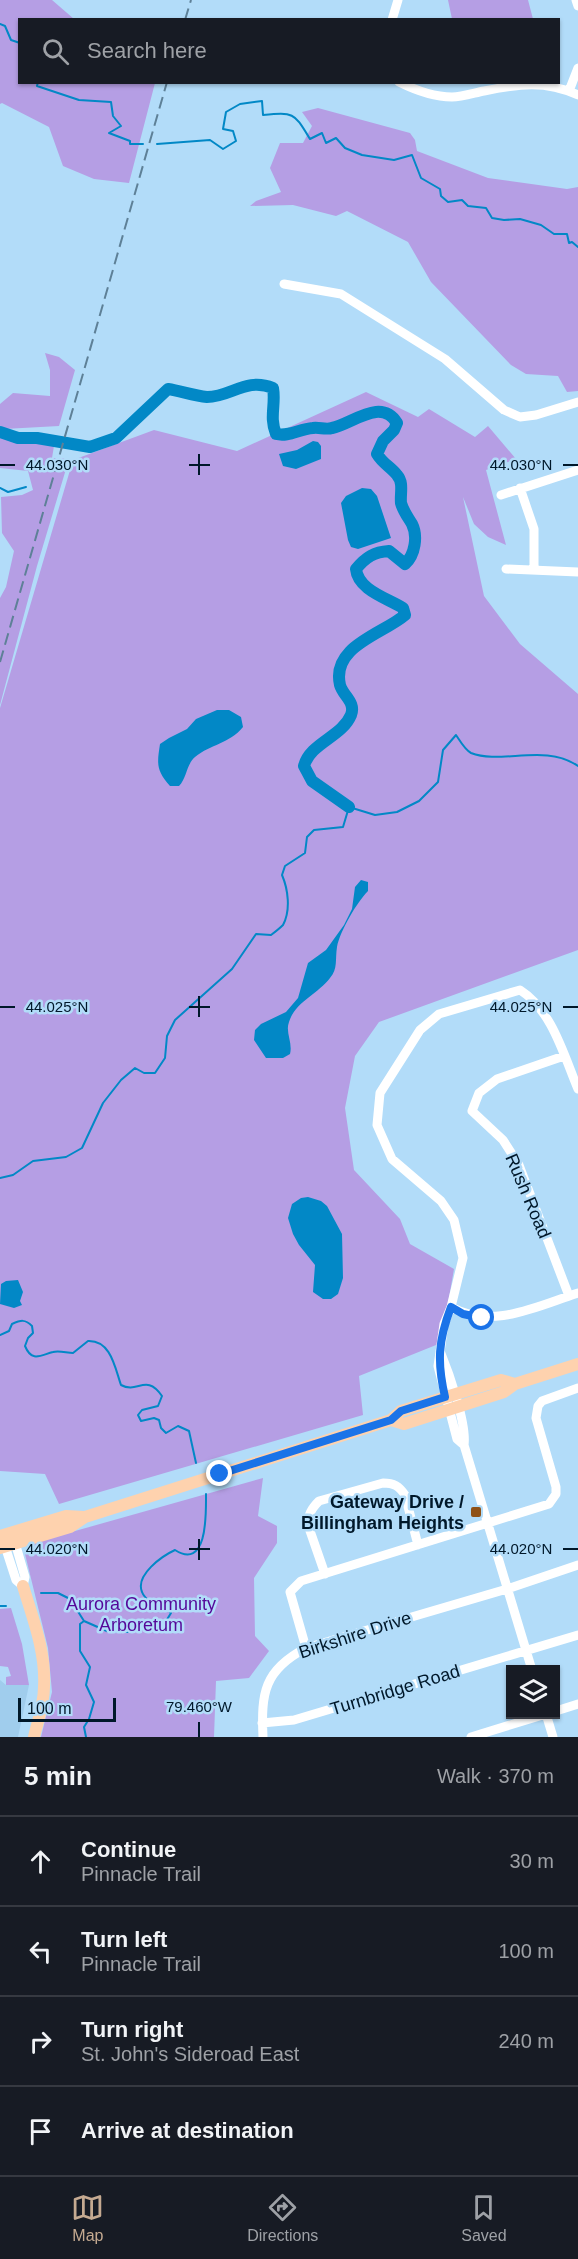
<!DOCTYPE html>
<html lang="en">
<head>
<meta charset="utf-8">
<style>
  body { margin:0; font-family:Arial,sans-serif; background:#242831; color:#f1f3f6 }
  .controls { position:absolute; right:18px; bottom:18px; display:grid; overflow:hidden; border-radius:0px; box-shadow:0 2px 4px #0004 }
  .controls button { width:54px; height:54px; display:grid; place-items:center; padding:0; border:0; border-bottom:2px solid #363941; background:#171b24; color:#f1f3f6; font:30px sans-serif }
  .scale { position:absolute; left:18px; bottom:15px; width:98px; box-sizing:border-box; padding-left:6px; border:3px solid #00182a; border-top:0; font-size:16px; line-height:21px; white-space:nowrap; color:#00182a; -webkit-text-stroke:4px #b2dcf9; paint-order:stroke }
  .stop { position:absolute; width:18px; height:18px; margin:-14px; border:4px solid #1a73e8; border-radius:50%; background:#fff }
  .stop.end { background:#1a73e8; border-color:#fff; box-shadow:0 2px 6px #0008 }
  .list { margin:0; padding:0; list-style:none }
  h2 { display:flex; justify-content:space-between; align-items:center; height:78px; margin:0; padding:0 24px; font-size:26px }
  h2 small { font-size:20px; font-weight:400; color:#9ea1a6 }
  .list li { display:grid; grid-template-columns:39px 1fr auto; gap:18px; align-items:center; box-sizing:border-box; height:90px; padding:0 24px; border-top:2px solid #363941 }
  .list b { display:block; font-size:22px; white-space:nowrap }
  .list p { margin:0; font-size:20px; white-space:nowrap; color:#9ea1a6 }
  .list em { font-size:20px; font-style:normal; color:#9ea1a6 }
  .icon { flex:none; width:33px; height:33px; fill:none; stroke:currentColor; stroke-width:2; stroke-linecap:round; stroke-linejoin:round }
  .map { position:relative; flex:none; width:578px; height:1737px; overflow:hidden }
  .search { position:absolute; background:#171b24; box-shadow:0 2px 4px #0004; left:18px; right:18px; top:18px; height:66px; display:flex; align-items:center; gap:15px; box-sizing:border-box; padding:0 21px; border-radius:0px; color:#9ea1a6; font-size:22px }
  .sheet { height:438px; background:#171b24 }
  nav { display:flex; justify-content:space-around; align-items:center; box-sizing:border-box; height:84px; border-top:2px solid #363941; background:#171b24; font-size:16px; color:#9ea1a6 }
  nav a { display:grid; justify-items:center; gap:3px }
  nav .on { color:#c5aa91 }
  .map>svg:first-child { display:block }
  .built { fill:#a0cded }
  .green { fill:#b59ee4 }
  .water { fill:#0288c6 }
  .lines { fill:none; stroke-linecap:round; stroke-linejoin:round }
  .stream { stroke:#0288c6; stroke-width:2 }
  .river { stroke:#0288c6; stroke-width:12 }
  .minor { stroke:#fff; stroke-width:9 }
  .major { stroke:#fed2ae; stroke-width:12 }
  .rail { stroke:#5e8097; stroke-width:2; stroke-dasharray:12 6; stroke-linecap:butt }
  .route { stroke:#1a73e8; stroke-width:8 }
  .ticks { fill:none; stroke:#00182a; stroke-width:2 }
  .poi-dot { fill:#8f5116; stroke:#b2dcf9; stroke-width:2 }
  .labels { text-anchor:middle; stroke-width:5; stroke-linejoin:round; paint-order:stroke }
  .street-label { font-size:18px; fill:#00182a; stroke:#b2dcf9 }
  .poi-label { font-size:18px; font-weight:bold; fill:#00182a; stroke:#b2dcf9; text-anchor:end }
  .park-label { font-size:18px; fill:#550899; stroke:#b2dcf9 }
  .ticks-label { font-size:15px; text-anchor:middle; fill:#00182a; stroke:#b2dcf9; stroke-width:5; stroke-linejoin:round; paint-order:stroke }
</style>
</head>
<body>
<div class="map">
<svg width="578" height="1737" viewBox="0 0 578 1737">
  <rect width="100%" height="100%" fill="#b2dcf9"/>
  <path class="built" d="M0,1680L6,1685H29L18,1737H0Z"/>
  <path class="green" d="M0,0H52L74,19L20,20V82L155,83L129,183L94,179L63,166L49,127L2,103L0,104Z
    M448,0H528L533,19H452Z
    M318,108L410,133L415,140L417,151L488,178L567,189L578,187V391L567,392L558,376L526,374L511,365L431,282L408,242L347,211L336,216L293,205L250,206L256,201L281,192L270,168L280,143H303L312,126L302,112Z
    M45,353L59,357L75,370L59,426L4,429L0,426V404L13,393L50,396V370Z
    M366,392L418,417L429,409L475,437L488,426L516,459L486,470L506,545L488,537L474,524L463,497L484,596L520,644L578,694V950L379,1022L355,1056L345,1108L354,1170L400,1219L410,1244L454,1269L441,1343L359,1376L363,1415L59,1504L45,1474L0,1471V708L73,460L154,430L237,451Z
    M0,435L47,443L54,446L52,458L69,459L37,566L0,705V598L6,587L14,551L2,533L1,497L22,495L33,490L28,471L0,468Z
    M263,1478L258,1516L277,1526V1543L254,1578L255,1636L269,1651L249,1678L216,1681L214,1737H41L52,1692L48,1648L25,1554L29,1544Z
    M11,1608L22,1644L29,1685H6V1677L11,1676L8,1667L0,1666V1609Z"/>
  <path class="water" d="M313,441L318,442L321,446V459L296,469L283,466L279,454L297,450Z
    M362,488L371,489L377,496L391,538L358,549L351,547L348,540L341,503L346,496Z
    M217,710H229L241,717L243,727C229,744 211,744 195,757C186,765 187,778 179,786H170C156,770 157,764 160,744L169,738L187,729L196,719Z
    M361,880L368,882V891C357,902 340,931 337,947C335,959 338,969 330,978C318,994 295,1002 289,1022C285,1032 293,1043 290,1054L283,1058H266L254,1040L255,1030L261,1024L286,1012L298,998L308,963L326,950L344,925L352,909L355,887Z
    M308,1197L321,1201L327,1206L342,1234L343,1278L338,1294L331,1299H323L313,1292L315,1265L299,1245L293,1234L288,1218L292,1204L301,1198Z
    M18,1280L23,1292L20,1301L22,1305L14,1308L0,1304L1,1284L6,1281Z"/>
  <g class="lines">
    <path class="stream" d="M0,24L5,26L11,40L20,43
      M38,82L37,86L79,100L111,102L113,116L121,126L109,133L130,141V144H143
      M157,144L210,140L223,149L236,141L233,131L223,129L226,112L240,104L262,101L263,115C295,112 294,113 310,139L322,133L326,143L336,138L345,148L362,155L394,160L412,155L421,178L440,189L441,196L448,202L462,200L468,206L486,208L492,218L504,220L520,219L541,225L554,234H567L569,243L572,242L578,247
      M0,488L8,492L26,487
      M0,1178L13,1175L33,1161L66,1157L82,1148L103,1103L121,1080L135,1068L144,1073H155L165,1058L167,1036L175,1020L232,969L256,934L271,935C275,932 280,928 283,925C291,910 288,889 282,875L285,866L305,853L307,837L314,830L343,827L349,807L375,815L397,812L419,801L438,782L443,750L456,735C460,741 465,750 471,753C501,765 545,743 578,766
      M0,1335L9,1331L12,1324C21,1320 25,1319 32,1326L33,1333L28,1338L25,1346C32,1363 41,1355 53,1352C59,1350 67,1353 73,1353L88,1341C111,1340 115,1368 121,1385C138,1394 146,1373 162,1396L158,1406L142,1410L138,1415L141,1421L154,1418L159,1420L161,1428L166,1433L178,1426L189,1431L196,1463
      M41,1593H58L70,1599L84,1621L109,1632H127L142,1627L163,1626L171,1613L164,1606H155C150,1602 144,1598 142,1592C135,1575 162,1556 175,1550C208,1571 206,1513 206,1494
      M0,1606H6
      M84,1621L80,1624V1651L90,1667L86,1685L94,1702L89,1719L84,1727L86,1737"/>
    <path class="river" d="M0,432L18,438H37L90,447L116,438L168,389C181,391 194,396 207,397C231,397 246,377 273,388C276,404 269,417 276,434C289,437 299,429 313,428C319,427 326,430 332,428C352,424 381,397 397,423L394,430L383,441L377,454C383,464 391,467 397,475C404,483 400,493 401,503C403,511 408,517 412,524C418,536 415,555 405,564L389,551C374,552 366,557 356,569C358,590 387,598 403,608L405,615C383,634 331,646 340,685C343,696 356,702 351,715C342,737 310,743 304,766L312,781L349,807"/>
    <path class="minor" d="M576,0L578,6
      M392,20L398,0
      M399,82C415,90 434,97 452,97C462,97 474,93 484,91C519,84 545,80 578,95
      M569,91L578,68
      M284,284L341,294L445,359L504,410L520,417L536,415L578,402
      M520,488L534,529V570
      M501,495L578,470
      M506,569L578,572
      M564,1056L497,1079L479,1093L472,1111L503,1140L519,1165L569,1296
      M578,1089C564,1056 552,1010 520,990L439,1014L420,1030L380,1093L377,1125L392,1159L441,1201L454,1220L463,1258L451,1307C492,1330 537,1306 578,1293
      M451,1307L444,1324L438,1366L457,1439L464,1445
      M440,1351C449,1373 467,1424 464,1445L532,1670
      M3,1540L16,1580L23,1586L25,1577L14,1539
      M325,1574L308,1525C308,1515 311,1509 319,1501L383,1483C394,1483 399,1486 405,1495L418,1545
      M306,1648L290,1592L301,1581L549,1504L556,1494V1487L536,1418L538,1406L542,1401L578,1388
      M556,1711L578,1704
      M546,1714L553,1737
      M262,1723L294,1720L578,1635
      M263,1737C261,1693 264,1670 306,1648L507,1589L578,1565
      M471,1737L546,1714"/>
    <path class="major" d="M391,1420L404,1424L504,1392L515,1384L578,1364
      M0,1536L66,1516L84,1517
      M0,1548L70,1527L85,1517L391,1420L401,1411L501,1380L515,1384
      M23,1586C33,1619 46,1652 44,1687C44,1704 38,1720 34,1737"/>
    <path class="rail" d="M185,20L191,0
      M0,662L167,82"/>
  </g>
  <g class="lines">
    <path class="route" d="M220,1474L391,1420L401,1411L445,1397C437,1362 438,1341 451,1307L463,1314L482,1318"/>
  </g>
  <path class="ticks" d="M199,454V475M0,465H15M189,465H210M563,465H578M199,996V1017M0,1007H15M189,1007H210M563,1007H578M199,1539V1560M0,1549H15M189,1549H210M563,1549H578M199,1722V1737"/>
  <rect class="poi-dot" x="470" y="1506" width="12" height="12" rx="3"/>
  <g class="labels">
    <g class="street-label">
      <text transform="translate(528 1196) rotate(67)" y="6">Rush Road</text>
      <text transform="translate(355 1635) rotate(-18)" y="6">Birkshire Drive</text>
      <text transform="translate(395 1690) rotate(-17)" y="6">Turnbridge Road</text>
    </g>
    <g class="poi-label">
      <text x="464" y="1508">Gateway Drive /<tspan x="464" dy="21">Billingham Heights</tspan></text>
    </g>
    <g class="park-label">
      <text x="141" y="1610">Aurora Community<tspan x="141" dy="21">Arboretum</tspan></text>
    </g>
  </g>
  <g class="ticks-label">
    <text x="57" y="470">44.030°N</text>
    <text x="521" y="470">44.030°N</text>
    <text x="57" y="1012">44.025°N</text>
    <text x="521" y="1012">44.025°N</text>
    <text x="57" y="1554">44.020°N</text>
    <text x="521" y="1554">44.020°N</text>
    <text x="199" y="1712">79.460°W</text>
  </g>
</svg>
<div class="controls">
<button><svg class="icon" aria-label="layers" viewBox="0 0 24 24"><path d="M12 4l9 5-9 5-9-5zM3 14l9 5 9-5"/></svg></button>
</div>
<div class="scale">100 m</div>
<div class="stop" style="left:482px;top:1318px"></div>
<div class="stop end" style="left:220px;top:1474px"></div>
<div class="search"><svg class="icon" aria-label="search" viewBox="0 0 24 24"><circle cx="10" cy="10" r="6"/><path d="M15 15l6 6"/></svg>Search here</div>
</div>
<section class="sheet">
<h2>5 min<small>Walk · 370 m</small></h2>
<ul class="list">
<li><svg class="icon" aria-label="ahead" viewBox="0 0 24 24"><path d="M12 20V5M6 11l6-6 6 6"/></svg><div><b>Continue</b><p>Pinnacle Trail</p></div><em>30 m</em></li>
<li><svg class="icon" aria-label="left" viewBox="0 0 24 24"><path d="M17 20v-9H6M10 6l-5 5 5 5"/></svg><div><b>Turn left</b><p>Pinnacle Trail</p></div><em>100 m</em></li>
<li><svg class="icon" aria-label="right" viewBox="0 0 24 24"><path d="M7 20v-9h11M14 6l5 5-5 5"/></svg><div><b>Turn right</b><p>St. John's Sideroad East</p></div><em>240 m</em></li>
<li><svg class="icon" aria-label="arrive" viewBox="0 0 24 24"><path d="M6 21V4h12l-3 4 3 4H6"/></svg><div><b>Arrive at destination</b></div></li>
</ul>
</section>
<nav>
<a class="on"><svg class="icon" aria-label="map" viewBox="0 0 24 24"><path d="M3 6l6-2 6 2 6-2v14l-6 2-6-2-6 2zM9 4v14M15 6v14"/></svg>Map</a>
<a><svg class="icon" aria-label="directions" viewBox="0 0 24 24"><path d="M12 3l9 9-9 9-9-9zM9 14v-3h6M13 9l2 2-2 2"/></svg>Directions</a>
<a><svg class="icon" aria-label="saved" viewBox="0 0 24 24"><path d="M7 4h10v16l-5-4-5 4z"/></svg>Saved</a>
</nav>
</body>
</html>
